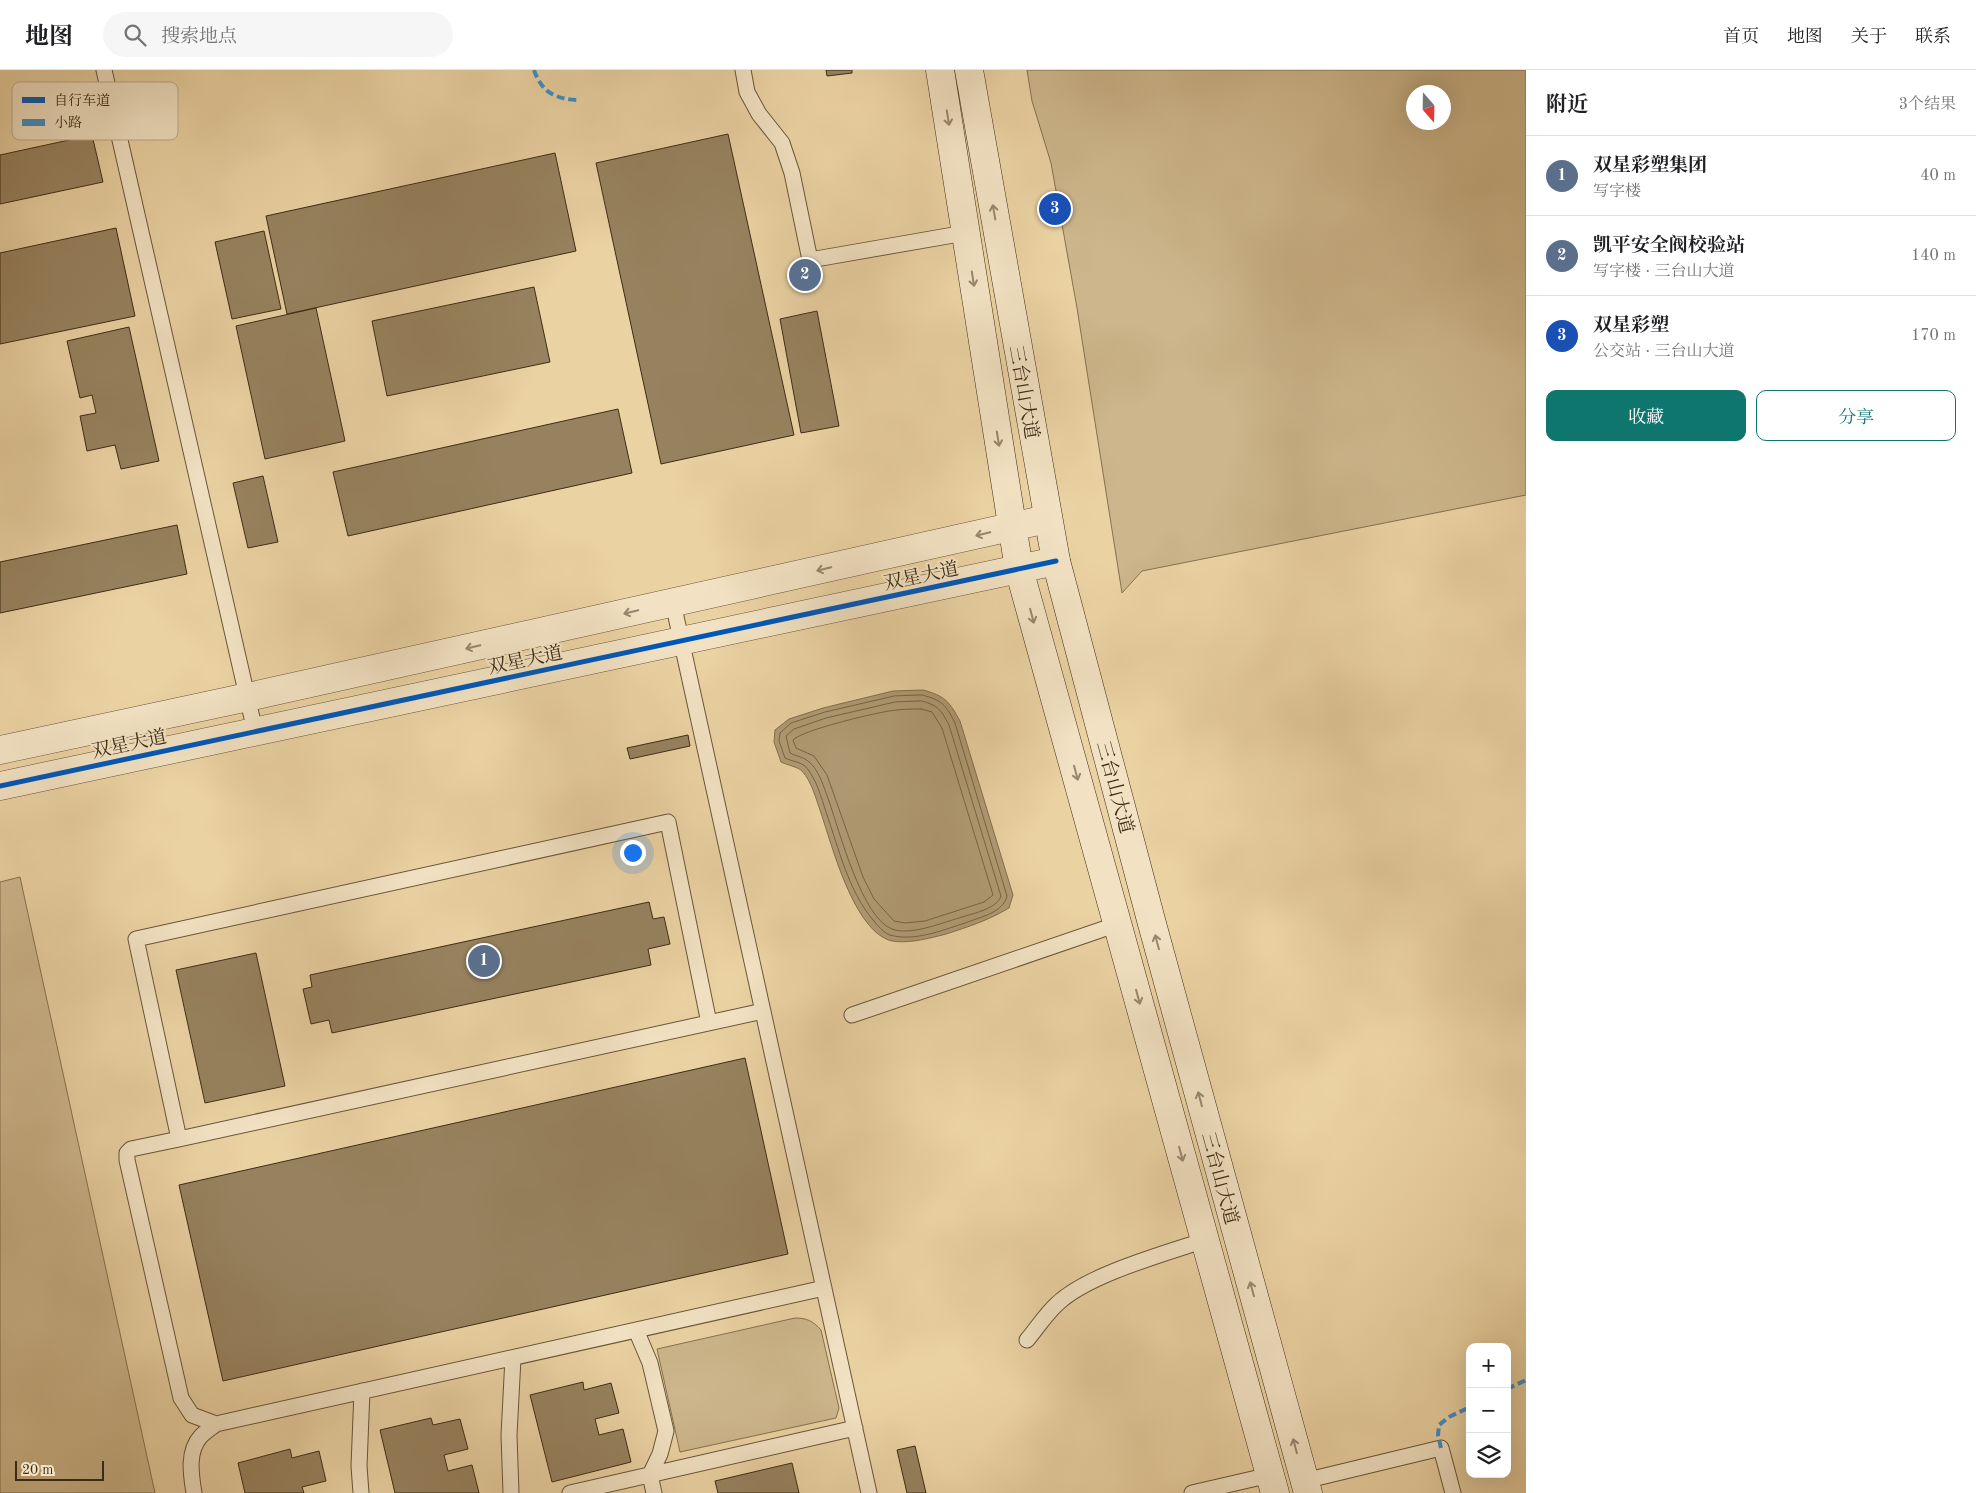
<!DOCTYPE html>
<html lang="zh">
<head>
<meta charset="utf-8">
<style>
  body { margin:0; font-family:"Old Standard TT","Noto Serif SC",serif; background:#f6f6f6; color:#202124 }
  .controls { position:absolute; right:15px; bottom:15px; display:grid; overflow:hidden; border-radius:10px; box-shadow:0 5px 20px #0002 }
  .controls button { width:45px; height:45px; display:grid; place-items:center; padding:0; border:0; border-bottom:1px solid #e0e0e0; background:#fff; color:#202124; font:25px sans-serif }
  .compass { position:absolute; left:1406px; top:15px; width:45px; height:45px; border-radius:50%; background:#fff; box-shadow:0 5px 20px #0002; rotate:160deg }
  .scale { position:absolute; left:15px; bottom:12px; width:89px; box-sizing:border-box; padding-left:5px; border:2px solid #3d2c15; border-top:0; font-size:14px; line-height:18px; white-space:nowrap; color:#3d2c15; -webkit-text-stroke:4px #f2e2c3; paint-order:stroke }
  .you { position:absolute; left:632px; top:782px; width:18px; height:18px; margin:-12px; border:4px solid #fff; border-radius:50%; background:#1a73e8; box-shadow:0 0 0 8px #1a73e833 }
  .badge { display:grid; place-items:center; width:32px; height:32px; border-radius:50%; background:#0f766e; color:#fff; font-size:16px; font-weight:700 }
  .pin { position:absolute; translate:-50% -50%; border:2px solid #fff; box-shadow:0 1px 5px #0006 }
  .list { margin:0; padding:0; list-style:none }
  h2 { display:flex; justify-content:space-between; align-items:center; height:65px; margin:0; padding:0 20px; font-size:21px }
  h2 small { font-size:16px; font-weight:400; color:#757577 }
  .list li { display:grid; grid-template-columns:32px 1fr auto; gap:15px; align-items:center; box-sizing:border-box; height:80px; padding:0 20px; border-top:1px solid #e0e0e0 }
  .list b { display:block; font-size:19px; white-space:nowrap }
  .list p { margin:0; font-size:16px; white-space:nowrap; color:#757577 }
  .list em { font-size:16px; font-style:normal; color:#757577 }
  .actions { display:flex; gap:10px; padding:15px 20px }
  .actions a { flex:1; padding:11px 0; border:1px solid #0f766e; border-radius:10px; text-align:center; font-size:18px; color:#0f766e }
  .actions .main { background:#0f766e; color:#fff }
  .icon { flex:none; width:28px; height:28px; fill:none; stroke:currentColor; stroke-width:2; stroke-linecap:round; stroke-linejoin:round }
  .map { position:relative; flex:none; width:1526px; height:1423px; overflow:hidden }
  header { display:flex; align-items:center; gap:30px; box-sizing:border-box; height:70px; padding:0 25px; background:#fff; border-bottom:1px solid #e0e0e0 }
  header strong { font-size:24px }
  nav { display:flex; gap:28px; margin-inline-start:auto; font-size:18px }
  .search { width:350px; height:45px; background:#f6f6f6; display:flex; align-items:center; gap:12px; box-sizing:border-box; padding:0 18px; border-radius:28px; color:#757577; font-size:19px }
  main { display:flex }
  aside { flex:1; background:#fff }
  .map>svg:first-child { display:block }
  .green { fill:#cdb68b; stroke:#857150; fill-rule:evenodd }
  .water { fill:#b09a73; stroke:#826e4d }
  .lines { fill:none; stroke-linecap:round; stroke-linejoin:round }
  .shore { stroke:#766344; stroke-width:1 }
  .building { fill:#97825f; stroke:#3d2c15 }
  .service-casing { stroke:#685638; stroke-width:17 }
  .tertiary-casing { stroke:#685638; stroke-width:29 }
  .secondary-casing { stroke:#3d2c15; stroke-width:29 }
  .service { stroke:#f2e2c3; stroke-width:15 }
  .tertiary { stroke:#f2e2c3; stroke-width:28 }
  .secondary { stroke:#f2e2c3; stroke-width:28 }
  .quiet { stroke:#3f90c8; stroke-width:4; stroke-dasharray:8 4; stroke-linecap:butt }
  .cycleway-casing { stroke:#f2e2c3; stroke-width:8 }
  .cycleway { stroke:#0057b8; stroke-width:5 }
  .oneway { stroke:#98876c }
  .labels { text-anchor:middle; stroke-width:4; stroke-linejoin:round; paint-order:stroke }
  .street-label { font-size:19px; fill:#3d2c15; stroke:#f2e2c3 }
  .key { fill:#f2e2c3; stroke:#bcab8f; stroke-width:1 }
  .key-label { font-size:14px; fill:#3d2c15 }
</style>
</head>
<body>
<header>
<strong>地图</strong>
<div class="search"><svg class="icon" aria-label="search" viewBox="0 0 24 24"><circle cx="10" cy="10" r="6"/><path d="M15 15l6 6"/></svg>搜索地点</div>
<nav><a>首页</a><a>地图</a><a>关于</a><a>联系</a></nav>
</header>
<main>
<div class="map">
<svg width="1526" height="1423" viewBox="0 0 1526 1423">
  <rect width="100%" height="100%" fill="#ebd2a3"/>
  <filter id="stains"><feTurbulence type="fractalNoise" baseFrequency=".004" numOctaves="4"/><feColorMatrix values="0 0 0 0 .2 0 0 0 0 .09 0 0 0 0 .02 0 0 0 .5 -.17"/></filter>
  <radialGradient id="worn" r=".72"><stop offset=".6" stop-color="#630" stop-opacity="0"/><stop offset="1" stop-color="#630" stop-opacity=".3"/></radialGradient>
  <path class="green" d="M1027,0H1526V425L1142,501L1122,523L1077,238L1051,93L1032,31ZM1444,22V52H1414V22Z
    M20,807L25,830L155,1423H0V812Z
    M795,1248C807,1248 813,1251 821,1260L839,1338L836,1348L680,1382L657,1279Z"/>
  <path class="water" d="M923,620C945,626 949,631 960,651L1013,825L1009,838C989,850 968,857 946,864C931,868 901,876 886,869C852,853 832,776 821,743C816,729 812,712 802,701C798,697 787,695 781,692L774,672L775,660L789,649L823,638L893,621Z"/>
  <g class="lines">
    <path class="shore" d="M922,625C942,630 946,635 955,653L1007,826C1003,843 980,847 965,853C943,860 914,872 890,865C884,863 877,855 873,850C848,820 839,779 826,742C821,727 817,710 806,697C801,692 791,691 785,688L779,671L780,663L791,653L825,642L894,626Z
      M922,631C939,636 941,640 949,655L1001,826C997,839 971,844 959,848C941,853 910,866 892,859C862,848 839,760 829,731C824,718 819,699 808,691C803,687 796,686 790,683L786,666L794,659L826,648L895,632Z
      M921,639L932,642L942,658L993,825L984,832L925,851L905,853L894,851L874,829L863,807L827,705L814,686L796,678L793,670C802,660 881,641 897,640C905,639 913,639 921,639Z"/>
  </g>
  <path class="building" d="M826,0H852V3L827,6Z
    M728,64L794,365L661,394L596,93Z
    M92,65L103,112L0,134V85Z
    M555,83L576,181L287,244L266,146Z
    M116,158L135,246L0,274V183Z
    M264,161L281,239L232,249L215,172Z
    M534,217L550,292L387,326L372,251Z
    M316,238L345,371L265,389L236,256Z
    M817,241L839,356L801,363L780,249Z
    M129,257L159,391L121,399L115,375L87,381L80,346L96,343L92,325L80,328L67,271Z
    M618,339L632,403L348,466L333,402Z
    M263,406L278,472L248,478L233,413Z
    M177,455L187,504L0,543V492Z
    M688,665L690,676L630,689L627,678Z
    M649,832L653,849L664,847L670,874L648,879L651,895L332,963L329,950L311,954L303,919L312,917L310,905Z
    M256,883L285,1016L205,1033L176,900Z
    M745,988L788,1184L223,1311L179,1115Z
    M583,1312L584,1320L611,1313L619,1343L595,1349L599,1365L623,1359L631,1392L552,1412L530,1325Z
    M431,1348L433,1355L460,1349L468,1379L444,1385L448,1401L472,1395L479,1423H395L380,1360Z
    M915,1376L926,1423H907L897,1380Z
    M290,1379L292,1388L319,1381L326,1411L302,1417L304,1423H245L238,1393Z
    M792,1393L799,1423H718L715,1411Z"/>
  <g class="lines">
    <defs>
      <path id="service" d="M104,0L255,661
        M743,0L747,22L759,44L782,73L792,103L810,190L965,163
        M673,533L869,1423
        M852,945L1118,854
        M709,953L668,752L136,869L179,1069L763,941
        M179,1069L131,1079L127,1083V1090L181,1328L192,1345L216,1354
        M636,1260L650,1293L666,1361L660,1384L650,1405L654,1423
        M1027,1270C1037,1258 1046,1244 1057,1234C1087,1205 1163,1184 1205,1170
        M1304,1411L1441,1378L1453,1423
        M194,1423C191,1405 187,1381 201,1366C205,1362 211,1358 216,1354L824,1218
        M361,1423L359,1396L362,1321
        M511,1423L509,1365L513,1288
        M570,1423L855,1358
        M1192,1423L1270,1405"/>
      <path id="tertiary" d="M0,680L248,627L1047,449
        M0,716L1056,491"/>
      <path id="secondary" d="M940,0L1019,499L1275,1423
        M969,0L1056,491L1151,850L1308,1423"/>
    </defs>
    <use href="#service" class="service-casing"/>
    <use href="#tertiary" class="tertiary-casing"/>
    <use href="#secondary" class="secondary-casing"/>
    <use href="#service" class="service"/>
    <use href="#tertiary" class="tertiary"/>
    <use href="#secondary" class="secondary"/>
    <path class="quiet" d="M534,0C542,23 556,29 578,30
      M1507,1319L1526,1310
      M1441,1378L1438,1365L1439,1355L1449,1347L1470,1337"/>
    <defs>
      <path id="cycleway" d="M0,716L1056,491"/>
    </defs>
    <use href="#cycleway" class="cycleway-casing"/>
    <use href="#cycleway" class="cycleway"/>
  </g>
  <defs><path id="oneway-shaft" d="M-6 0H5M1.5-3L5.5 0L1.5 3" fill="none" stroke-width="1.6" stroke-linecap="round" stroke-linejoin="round" transform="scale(1.25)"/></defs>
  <g class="oneway">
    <use href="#oneway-shaft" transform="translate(948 48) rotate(81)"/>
    <use href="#oneway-shaft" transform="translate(994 142) rotate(-100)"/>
    <use href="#oneway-shaft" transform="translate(973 209) rotate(81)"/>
    <use href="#oneway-shaft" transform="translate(998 369) rotate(81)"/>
    <use href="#oneway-shaft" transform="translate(983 464) rotate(167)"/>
    <use href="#oneway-shaft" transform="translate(824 499) rotate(167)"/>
    <use href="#oneway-shaft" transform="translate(631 542) rotate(167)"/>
    <use href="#oneway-shaft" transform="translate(1032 546) rotate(75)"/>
    <use href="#oneway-shaft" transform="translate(473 577) rotate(167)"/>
    <use href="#oneway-shaft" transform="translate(1076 703) rotate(75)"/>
    <use href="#oneway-shaft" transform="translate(1157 872) rotate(-105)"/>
    <use href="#oneway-shaft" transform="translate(1138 927) rotate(75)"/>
    <use href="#oneway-shaft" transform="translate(1200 1029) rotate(-105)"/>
    <use href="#oneway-shaft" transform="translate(1181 1084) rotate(75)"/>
    <use href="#oneway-shaft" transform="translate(1252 1219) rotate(-105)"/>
    <use href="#oneway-shaft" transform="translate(1295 1376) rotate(-105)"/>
  </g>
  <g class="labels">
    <g class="street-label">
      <text transform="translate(1025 322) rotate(80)" y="7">三台山大道</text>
      <text transform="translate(921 505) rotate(-12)" y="7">双星大道</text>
      <text transform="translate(525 589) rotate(-12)" y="7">双星大道</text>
      <text transform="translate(129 673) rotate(-12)" y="7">双星大道</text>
      <text transform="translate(1116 717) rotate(75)" y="7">三台山大道</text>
      <text transform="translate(1221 1108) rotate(75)" y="7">三台山大道</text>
    </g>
  </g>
  <rect x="12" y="12" width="166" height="58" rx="8" class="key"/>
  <rect x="22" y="27" width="23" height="6" fill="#0057b8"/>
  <rect x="22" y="49" width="23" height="7" fill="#3f90c8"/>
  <g class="key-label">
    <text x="54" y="35">自行车道</text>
    <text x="54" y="57">小路</text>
  </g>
  <rect width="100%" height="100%" filter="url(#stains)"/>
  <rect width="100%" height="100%" fill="url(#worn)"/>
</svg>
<div class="controls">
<button>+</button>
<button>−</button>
<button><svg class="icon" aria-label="layers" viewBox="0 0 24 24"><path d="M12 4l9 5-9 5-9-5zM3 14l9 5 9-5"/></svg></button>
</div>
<svg class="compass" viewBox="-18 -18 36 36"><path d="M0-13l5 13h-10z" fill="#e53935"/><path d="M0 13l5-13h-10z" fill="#757577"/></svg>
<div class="scale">20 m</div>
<div class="you"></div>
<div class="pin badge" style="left:484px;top:891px;background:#5c6f8a">1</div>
<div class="pin badge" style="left:805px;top:205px;background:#5c6f8a">2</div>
<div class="pin badge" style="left:1055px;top:139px;background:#1a4fb4">3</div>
</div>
<aside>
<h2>附近<small>3个结果</small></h2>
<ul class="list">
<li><span class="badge" style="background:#5c6f8a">1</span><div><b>双星彩塑集团</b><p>写字楼</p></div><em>40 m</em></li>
<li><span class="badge" style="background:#5c6f8a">2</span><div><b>凯平安全阀校验站</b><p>写字楼 · 三台山大道</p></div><em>140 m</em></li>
<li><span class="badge" style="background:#1a4fb4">3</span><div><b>双星彩塑</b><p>公交站 · 三台山大道</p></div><em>170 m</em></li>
</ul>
<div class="actions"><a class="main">收藏</a><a>分享</a></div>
</aside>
</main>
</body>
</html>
